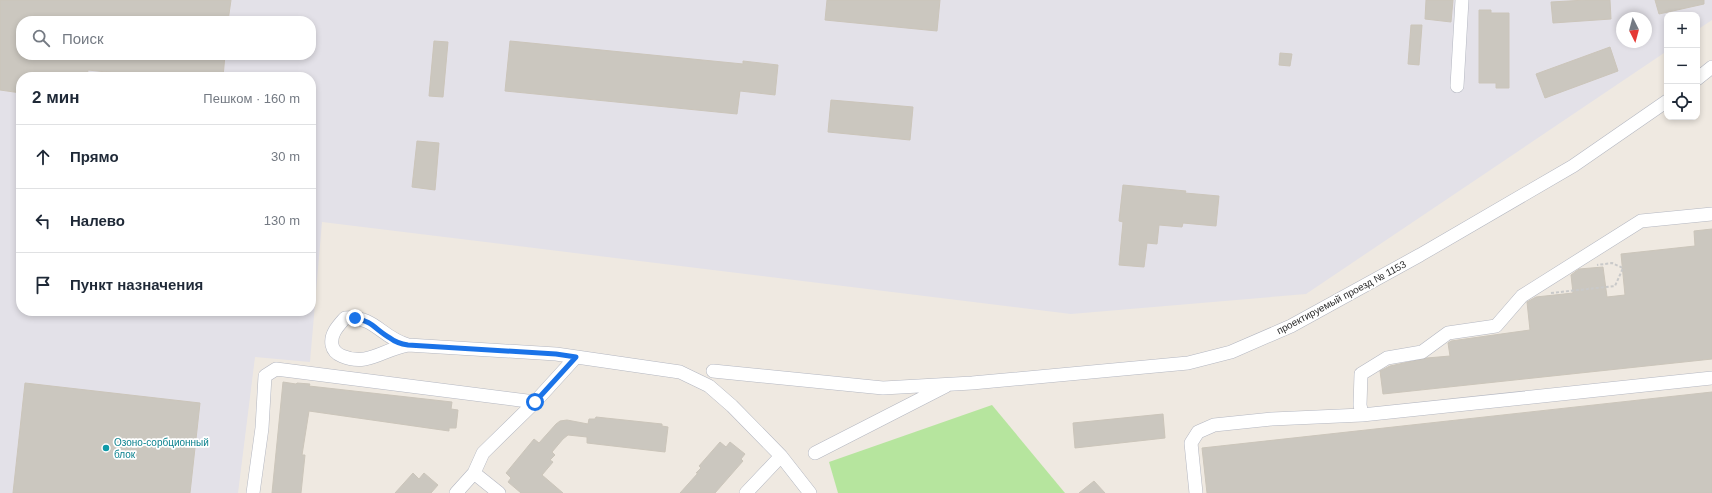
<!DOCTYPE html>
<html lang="ru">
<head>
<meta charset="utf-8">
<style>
  body { margin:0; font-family:Arial,sans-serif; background:#f2f2f3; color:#1f2937 }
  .controls { position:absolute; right:12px; top:12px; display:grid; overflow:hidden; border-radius:8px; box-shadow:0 2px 6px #0003 }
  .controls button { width:36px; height:36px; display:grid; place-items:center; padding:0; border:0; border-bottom:1px solid #e0e1e3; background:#fff; color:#1f2937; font:20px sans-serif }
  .compass { position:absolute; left:1616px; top:12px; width:36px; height:36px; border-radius:50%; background:#fff; box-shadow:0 2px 6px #0003; rotate:174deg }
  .stop { position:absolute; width:12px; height:12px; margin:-9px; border:3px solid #1a73e8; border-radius:50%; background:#fff }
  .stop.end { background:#1a73e8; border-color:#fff; box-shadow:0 1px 4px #0008 }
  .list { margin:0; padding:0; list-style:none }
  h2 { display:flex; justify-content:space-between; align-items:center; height:52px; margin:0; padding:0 16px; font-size:17px }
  h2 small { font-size:13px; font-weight:400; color:#747a83 }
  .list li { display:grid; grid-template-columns:26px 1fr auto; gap:12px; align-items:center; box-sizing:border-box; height:64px; padding:0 16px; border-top:1px solid #e0e1e3 }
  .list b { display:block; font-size:15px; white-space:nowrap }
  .list em { font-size:13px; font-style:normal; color:#747a83 }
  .icon { flex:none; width:22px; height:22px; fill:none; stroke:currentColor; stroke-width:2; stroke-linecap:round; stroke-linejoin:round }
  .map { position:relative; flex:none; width:1712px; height:493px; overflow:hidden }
  .search { position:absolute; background:#fff; box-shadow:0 2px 6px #0003; left:16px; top:16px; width:300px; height:44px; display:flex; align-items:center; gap:10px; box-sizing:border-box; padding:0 14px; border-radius:16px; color:#747a83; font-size:15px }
  .panel { position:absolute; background:#fff; box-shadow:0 2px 6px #0003; left:16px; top:72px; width:300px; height:244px; border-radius:16px }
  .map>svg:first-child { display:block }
  .industrial { fill:#e3e1e8; fill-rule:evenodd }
  .green { fill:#b6e59e }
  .building { fill:#cbc7bf; stroke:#cbc5ba }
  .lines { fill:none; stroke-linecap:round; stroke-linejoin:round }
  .minor-casing { stroke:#b4b7c1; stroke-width:14 }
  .path { stroke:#c9c9c9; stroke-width:2; stroke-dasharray:3 2; stroke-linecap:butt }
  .minor { stroke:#fff; stroke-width:13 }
  .route { stroke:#1a73e8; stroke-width:5 }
  .culture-dot { fill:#0f9aa8; stroke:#fff; stroke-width:1.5 }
  .labels { text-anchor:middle; stroke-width:3.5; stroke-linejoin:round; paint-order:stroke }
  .street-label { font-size:10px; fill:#2e2e2e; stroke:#fff }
  .culture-label { font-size:10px; fill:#0d838f; stroke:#fff; text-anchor:start }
</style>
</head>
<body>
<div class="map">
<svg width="1712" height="493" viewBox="0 0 1712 493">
  <rect width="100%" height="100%" fill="#efe9e1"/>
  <path class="industrial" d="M0,0H1712V20L1697,30V15H1667V51L1306,294L1071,314L322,222L310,362L255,357L238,493H0ZM1622,18H1646V42H1622ZM21,21H311V55H21ZM21,77H311V311H21Z"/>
  <path class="green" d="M992,405L1065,493H838L829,462Z"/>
  <path class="building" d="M0,0H231L228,21H21V55H225L223,77H153L88,70L87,77H21V93L0,90Z
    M827,0H940L937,31L825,20Z
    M1426,0H1453L1451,22L1425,19Z
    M1586,0H1610L1611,19L1553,23L1551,2Z
    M1655,0H1704V4L1659,14Z
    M1479,10H1491V13H1509V88H1496V83H1479Z
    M1411,25H1422L1419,65L1408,64Z
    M434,41L448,42L443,97L429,96Z
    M510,41L743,64V61L778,65L775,95L740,91L737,114L505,91Z
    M1610,47L1618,71L1545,98L1536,74Z
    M1280,53L1292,54L1290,66L1279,65Z
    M831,100L913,107L910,140L828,132Z
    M417,141L439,143L435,190L412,187Z
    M1123,185L1186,191L1185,193L1219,196L1216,226L1183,223L1182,227L1159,225L1157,244L1147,243L1144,267L1119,265L1123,222L1119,221Z
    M1712,229V359L1383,394L1380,371L1390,366L1427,358L1450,356L1448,343L1451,341L1530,330L1527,302L1536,297L1573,293L1571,275L1579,269L1603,267L1607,297L1625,295L1621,254L1695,246L1694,231Z
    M283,382L296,384L297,383L310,384L309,386L452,402L451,409L458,410L456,428H449V431L309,411L302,455H305L301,493H272Z
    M25,383L200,403L190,493H13Z
    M1712,392V493H1207L1202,448Z
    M1163,414L1165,438L1075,448L1073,423Z
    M596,417L662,424V426L668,427L665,452L587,443V437L568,435L563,439L552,452L555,455L550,460L553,462L542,475L563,493H521L508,482L511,478L506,473L534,439L539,443L556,424L560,421L567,420L588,424L589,419H595Z
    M720,442L726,447L730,442L745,454L741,459L743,461L715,493H680L698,473H696L701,468L699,466Z
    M413,473L419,479L424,473L438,485L431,493H395Z
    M1094,481L1105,493H1079Z"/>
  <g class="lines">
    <defs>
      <path id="minor" d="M1697,79L1712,67
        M1457,86L1462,0
        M408,345C380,337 376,316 345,318C338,326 330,334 332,345C333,350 337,354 342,356C368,367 383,349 408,345L556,354L680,372L709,386L732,406L781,456L810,493
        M713,371L883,388L972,383L1188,363L1231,352L1291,326L1420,255L1573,166L1667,101
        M1362,415L1360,405L1361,374L1387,358L1422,352L1448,333L1496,326L1522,296L1641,221L1712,214
        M815,453L946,386
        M253,493L262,428L265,376L276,369L535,402
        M456,493L474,473
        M499,493L474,473L483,453L535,402L576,357
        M746,493L781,456
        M1196,493L1191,443L1198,432L1214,425L1272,419L1362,415L1712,378"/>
    </defs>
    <use href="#minor" class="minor-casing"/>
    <path class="path" d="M1551,293L1615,286L1623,268L1612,263L1597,265"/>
    <use href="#minor" class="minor"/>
  </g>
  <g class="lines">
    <path class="route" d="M355,318C372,321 376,330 390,338C395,342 401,344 408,345L556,354L576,357L535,402"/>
  </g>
  <circle class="culture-dot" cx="106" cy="448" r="4"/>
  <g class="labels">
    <g class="street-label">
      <text transform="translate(1341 297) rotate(-28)" y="4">проектируемый проезд № 1153</text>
    </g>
    <g class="culture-label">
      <text x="114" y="446">Озоно-сорбционный<tspan x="114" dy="12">блок</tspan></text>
    </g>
  </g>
</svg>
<div class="controls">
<button>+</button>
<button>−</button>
<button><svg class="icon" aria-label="locate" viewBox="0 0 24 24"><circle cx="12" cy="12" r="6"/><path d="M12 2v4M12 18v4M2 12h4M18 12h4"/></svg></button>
</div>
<svg class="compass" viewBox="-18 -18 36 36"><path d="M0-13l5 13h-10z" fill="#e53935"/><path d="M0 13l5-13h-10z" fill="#747a83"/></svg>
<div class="stop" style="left:535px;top:402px"></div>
<div class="stop end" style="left:355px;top:318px"></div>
<div class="search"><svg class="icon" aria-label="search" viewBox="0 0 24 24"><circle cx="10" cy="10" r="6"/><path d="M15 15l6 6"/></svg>Поиск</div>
<section class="panel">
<h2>2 мин<small>Пешком · 160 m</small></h2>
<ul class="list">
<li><svg class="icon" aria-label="ahead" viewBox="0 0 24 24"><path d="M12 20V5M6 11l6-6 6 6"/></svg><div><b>Прямо</b></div><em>30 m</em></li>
<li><svg class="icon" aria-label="left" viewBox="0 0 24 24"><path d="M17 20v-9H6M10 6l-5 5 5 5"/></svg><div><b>Налево</b></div><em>130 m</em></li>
<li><svg class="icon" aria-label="arrive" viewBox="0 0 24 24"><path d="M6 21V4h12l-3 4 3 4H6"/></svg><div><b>Пункт назначения</b></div></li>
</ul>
</section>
</div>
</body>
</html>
